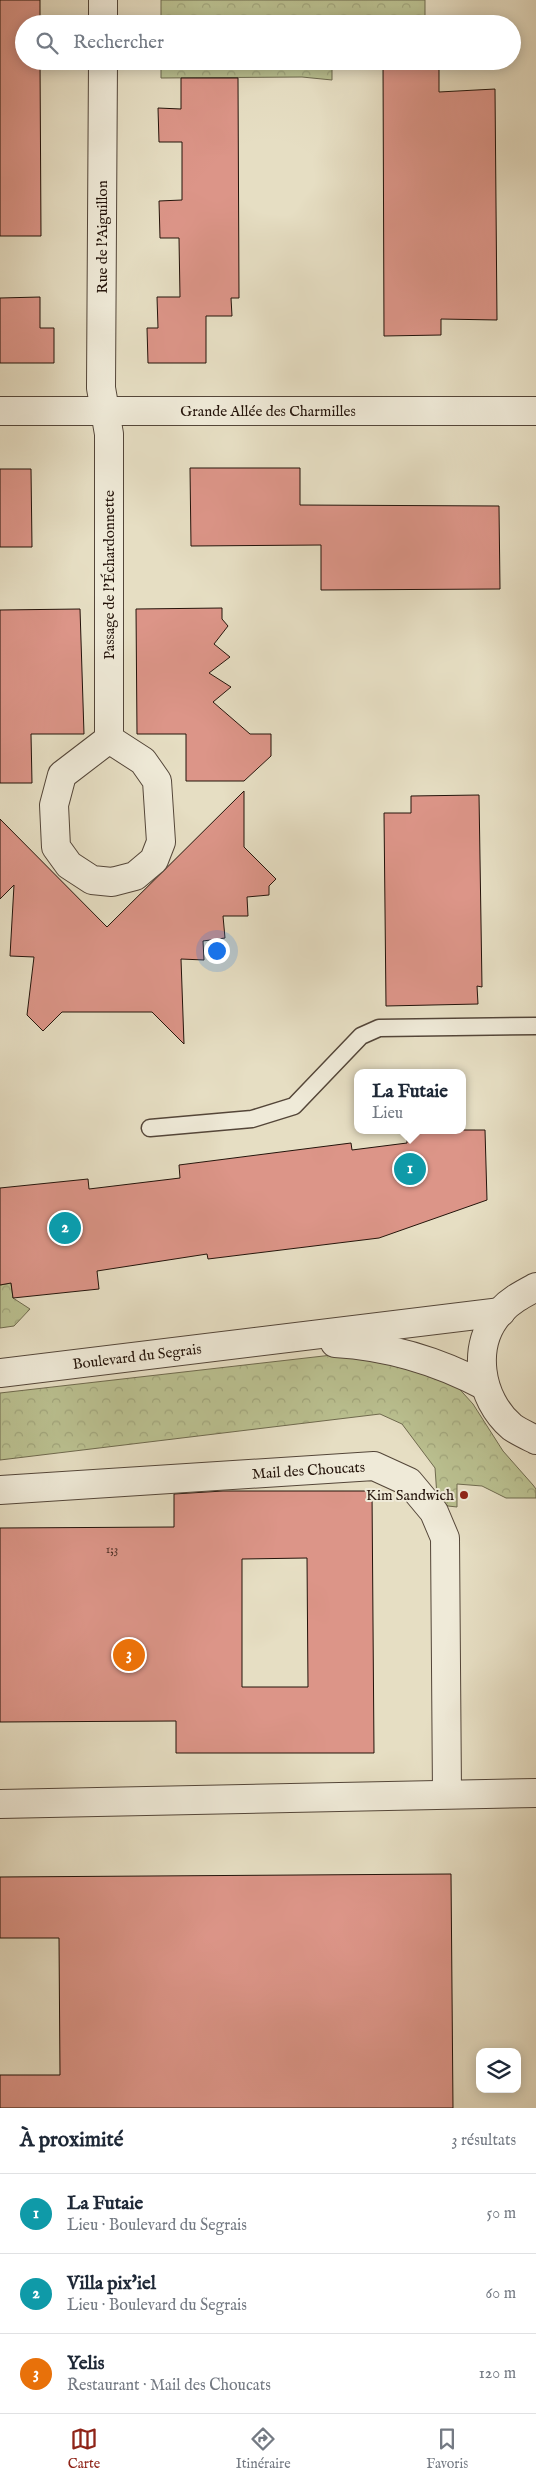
<!DOCTYPE html>
<html lang="fr">
<head>
<meta charset="utf-8">
<style>
  body { margin:0; font-family:"IM FELL English",serif; background:#f6f6f7; color:#1f2937 }
  .controls { position:absolute; right:15px; bottom:15px; display:grid; overflow:hidden; border-radius:10px; box-shadow:0 2px 12px #0003 }
  .controls button { width:45px; height:45px; display:grid; place-items:center; padding:0; border:0; border-bottom:1px solid #e0e1e3; background:#fff; color:#1f2937; font:25px sans-serif }
  .you { position:absolute; left:216px; top:950px; width:18px; height:18px; margin:-12px; border:4px solid #fff; border-radius:50%; background:#1a73e8; box-shadow:0 0 0 8px #1a73e833 }
  .badge { display:grid; place-items:center; width:32px; height:32px; border-radius:50%; background:#8f2418; color:#fff; font-size:16px; font-weight:700 }
  .pin { position:absolute; translate:-50% -50%; border:2px solid #fff; box-shadow:0 1px 5px #0006 }
  .popup { position:absolute; left:354px; top:1069px; width:112px; height:65px; box-sizing:border-box; display:grid; place-content:center; border-radius:10px; background:#fff; filter:drop-shadow(0 1px 4px #0005); font-size:16px; white-space:nowrap; color:#747a83 }
  .popup b { font-size:19px; color:#1f2937 }
  .popup::after { content:''; position:absolute; left:50%; top:100%; margin-left:-10px; border:10px solid transparent; border-top-color:#fff }
  .list { margin:0; padding:0; list-style:none }
  h2 { display:flex; justify-content:space-between; align-items:center; height:65px; margin:0; padding:0 20px; font-size:21px }
  h2 small { font-size:16px; font-weight:400; color:#747a83 }
  .list li { display:grid; grid-template-columns:32px 1fr auto; gap:15px; align-items:center; box-sizing:border-box; height:80px; padding:0 20px; border-top:1px solid #e0e1e3 }
  .list b { display:block; font-size:19px; white-space:nowrap }
  .list p { margin:0; font-size:16px; white-space:nowrap; color:#747a83 }
  .list em { font-size:16px; font-style:normal; color:#747a83 }
  .icon { flex:none; width:28px; height:28px; fill:none; stroke:currentColor; stroke-width:2; stroke-linecap:round; stroke-linejoin:round }
  .map { position:relative; flex:none; width:536px; height:2108px; overflow:hidden }
  .search { position:absolute; background:#fff; box-shadow:0 2px 12px #0003; left:15px; right:15px; top:15px; height:55px; display:flex; align-items:center; gap:12px; box-sizing:border-box; padding:0 18px; border-radius:28px; color:#747a83; font-size:19px }
  .sheet { height:305px; background:#fff }
  nav { display:flex; justify-content:space-around; align-items:center; box-sizing:border-box; height:70px; border-top:1px solid #e0e1e3; background:#fff; font-size:14px; color:#747a83 }
  nav a { display:grid; justify-items:center; gap:2px }
  nav .on { color:#8f2418 }
  .map>svg:first-child { display:block }
  .forest { fill:url(#forest-crowns); stroke:#6f6a4e }
  .building { fill:#dc9588; stroke:#24140b; fill-rule:evenodd }
  .lines { fill:none; stroke-linecap:round; stroke-linejoin:round }
  .service-casing { stroke:#544639; stroke-width:19 }
  .minor-casing { stroke:#544639; stroke-width:30 }
  .tertiary-casing { stroke:#544639; stroke-width:30 }
  .service { stroke:#efead8; stroke-width:16 }
  .minor { stroke:#efead8; stroke-width:28 }
  .tertiary { stroke:#efead8; stroke-width:28 }
  .poi-dot { fill:#8f2418; stroke:#efead8; stroke-width:2 }
  .labels { text-anchor:middle; stroke-width:4; stroke-linejoin:round; paint-order:stroke }
  .number-label { font-size:12px; fill:#52342a }
  .street-label { font-size:15px; fill:#24140b; stroke:#efead8 }
  .poi-label { font-size:15px; fill:#24140b; stroke:#efead8; text-anchor:end }
</style>
</head>
<body>
<div class="map">
<svg width="536" height="2108" viewBox="0 0 536 2108">
  <defs>
    <pattern id="forest-crowns" width="20" height="18" patternUnits="userSpaceOnUse" patternTransform="scale(1.25)"><rect width="20" height="18" fill="#bac090"/><path d="M2 6a3 3 0 1 1 6 0M12 15a3 3 0 1 1 6 0" fill="none" stroke="#a0a47b"/></pattern>
  </defs>
  <rect width="100%" height="100%" fill="#e6dec3"/>
  <filter id="stains"><feTurbulence type="fractalNoise" baseFrequency=".004" numOctaves="4"/><feColorMatrix values="0 0 0 0 .2 0 0 0 0 .09 0 0 0 0 .02 0 0 0 .5 -.17"/></filter>
  <radialGradient id="worn" r=".72"><stop offset=".6" stop-color="#630" stop-opacity="0"/><stop offset="1" stop-color="#630" stop-opacity=".3"/></radialGradient>
  <path class="forest" d="M161,0H425V24H161Z
    M161,61H332V80L302,77L161,78Z
    M11,1283L13,1298L30,1309L14,1326L0,1328V1285Z
    M341,1354L377,1358L454,1383L473,1404L503,1451L533,1485L536,1489V1498H506L482,1486L457,1484V1507L448,1506L437,1496L435,1468L402,1424L380,1414L0,1460V1393Z"/>
  <path class="building" d="M0,0H40V24H24V61H40L41,236H0Z
    M383,61H439V92L495,89L497,320L441,319V335L384,336Z
    M181,78H238L239,298H231L232,316H206V363H148L147,328H158L157,297H180L179,238H160L159,201L182,200V142H159L158,108L181,109Z
    M40,297V328H54V363H0V298Z
    M190,468H300V505L499,506L500,589L321,590V545L191,546Z
    M0,469H31L32,547H0Z
    M222,608V619L228,626L214,644L230,657L209,673L231,687L213,702L250,734H271V756L244,781H186V734H137L136,609Z
    M80,609L84,734H31L32,783H0V610Z
    M244,791V847L276,879L269,886V895L247,897L248,916H223L225,938L203,941L204,960L181,959L184,1044L152,1012H62L43,1031L27,1015L34,957L10,956L14,885L0,899V819L107,927Z
    M479,795L482,987L477,986L478,1004L386,1006L384,813H411V796Z
    M407,1130H485L487,1200L379,1238L208,1259L207,1254L97,1271L99,1289L13,1298L11,1283L0,1285V1188L88,1179L89,1189L180,1178L179,1165L351,1143L352,1150L407,1143Z
    M223,1491H372L374,1753H176V1721L0,1722V1528L174,1527V1494ZM307,1558L308,1687H242V1559Z
    M451,1874L453,2108H0V2075H60L59,1938H0V1877Z"/>
  <g class="lines">
    <defs>
      <path id="service" d="M150,1128L252,1119L294,1106L361,1036L379,1028L536,1026"/>
      <g id="minor">
        <path d="M103,0V24"/>
        <path d="M103,61L101,388L109,434V739"/>
        <path id="s1" d="M0,411H536"/>
        <path d="M109,739L143,761L157,781L161,842L154,860L135,876L112,882L92,880L69,865L56,847L54,805L62,775Z"/>
        <path id="s2" d="M0,1490L374,1466L409,1482L434,1512L445,1538L447,1794"/>
        <path d="M0,1804L536,1793"/>
      </g>
      <g id="tertiary">
        <path d="M536,1287C523,1294 511,1300 501,1311C470,1344 479,1399 512,1427C519,1432 528,1436 536,1440"/>
        <path d="M335,1343C387,1346 438,1361 485,1386"/>
        <path id="s3" d="M0,1373L501,1312"/>
      </g>
    </defs>
    <use href="#service" class="service-casing"/>
    <use href="#minor" class="minor-casing"/>
    <use href="#tertiary" class="tertiary-casing"/>
    <use href="#service" class="service"/>
    <use href="#minor" class="minor"/>
    <use href="#tertiary" class="tertiary"/>
  </g>
  <circle class="poi-dot" cx="464" cy="1495" r="5"/>
  <g class="labels">
    <g class="number-label">
      <text x="112" y="1553">1;3</text>
    </g>
    <g class="street-label">
      <text transform="translate(102 237) rotate(-90)" y="5">Rue de l'Aiguillon</text>
      <text dy="5" stroke="none"><textPath href="#s1" startOffset="268">Grande Allée des Charmilles</textPath></text>
      <text transform="translate(109 575) rotate(-90)" y="5">Passage de l'Échardonnette</text>
      <text dy="5" stroke="none"><textPath href="#s3" startOffset="138">Boulevard du Segrais</textPath></text>
      <text dy="5" stroke="none"><textPath href="#s2" startOffset="309">Mail des Choucats</textPath></text>
    </g>
    <g class="poi-label">
      <text x="454" y="1500">Kim Sandwich</text>
    </g>
  </g>
  <rect width="100%" height="100%" filter="url(#stains)"/>
  <rect width="100%" height="100%" fill="url(#worn)"/>
</svg>
<div class="controls">
<button><svg class="icon" aria-label="layers" viewBox="0 0 24 24"><path d="M12 4l9 5-9 5-9-5zM3 14l9 5 9-5"/></svg></button>
</div>
<div class="you"></div>
<div class="pin badge" style="left:410px;top:1169px;background:#0f9aa8">1</div>
<div class="popup"><b>La Futaie</b>Lieu</div>
<div class="pin badge" style="left:65px;top:1228px;background:#0f9aa8">2</div>
<div class="pin badge" style="left:129px;top:1655px;background:#e8710a">3</div>
<div class="search"><svg class="icon" aria-label="search" viewBox="0 0 24 24"><circle cx="10" cy="10" r="6"/><path d="M15 15l6 6"/></svg>Rechercher</div>
</div>
<section class="sheet">
<h2>À proximité<small>3 résultats</small></h2>
<ul class="list">
<li><span class="badge" style="background:#0f9aa8">1</span><div><b>La Futaie</b><p>Lieu · Boulevard du Segrais</p></div><em>50 m</em></li>
<li><span class="badge" style="background:#0f9aa8">2</span><div><b>Villa pix'iel</b><p>Lieu · Boulevard du Segrais</p></div><em>60 m</em></li>
<li><span class="badge" style="background:#e8710a">3</span><div><b>Yelis</b><p>Restaurant · Mail des Choucats</p></div><em>120 m</em></li>
</ul>
</section>
<nav>
<a class="on"><svg class="icon" aria-label="map" viewBox="0 0 24 24"><path d="M3 6l6-2 6 2 6-2v14l-6 2-6-2-6 2zM9 4v14M15 6v14"/></svg>Carte</a>
<a><svg class="icon" aria-label="directions" viewBox="0 0 24 24"><path d="M12 3l9 9-9 9-9-9zM9 14v-3h6M13 9l2 2-2 2"/></svg>Itinéraire</a>
<a><svg class="icon" aria-label="saved" viewBox="0 0 24 24"><path d="M7 4h10v16l-5-4-5 4z"/></svg>Favoris</a>
</nav>
</body>
</html>
